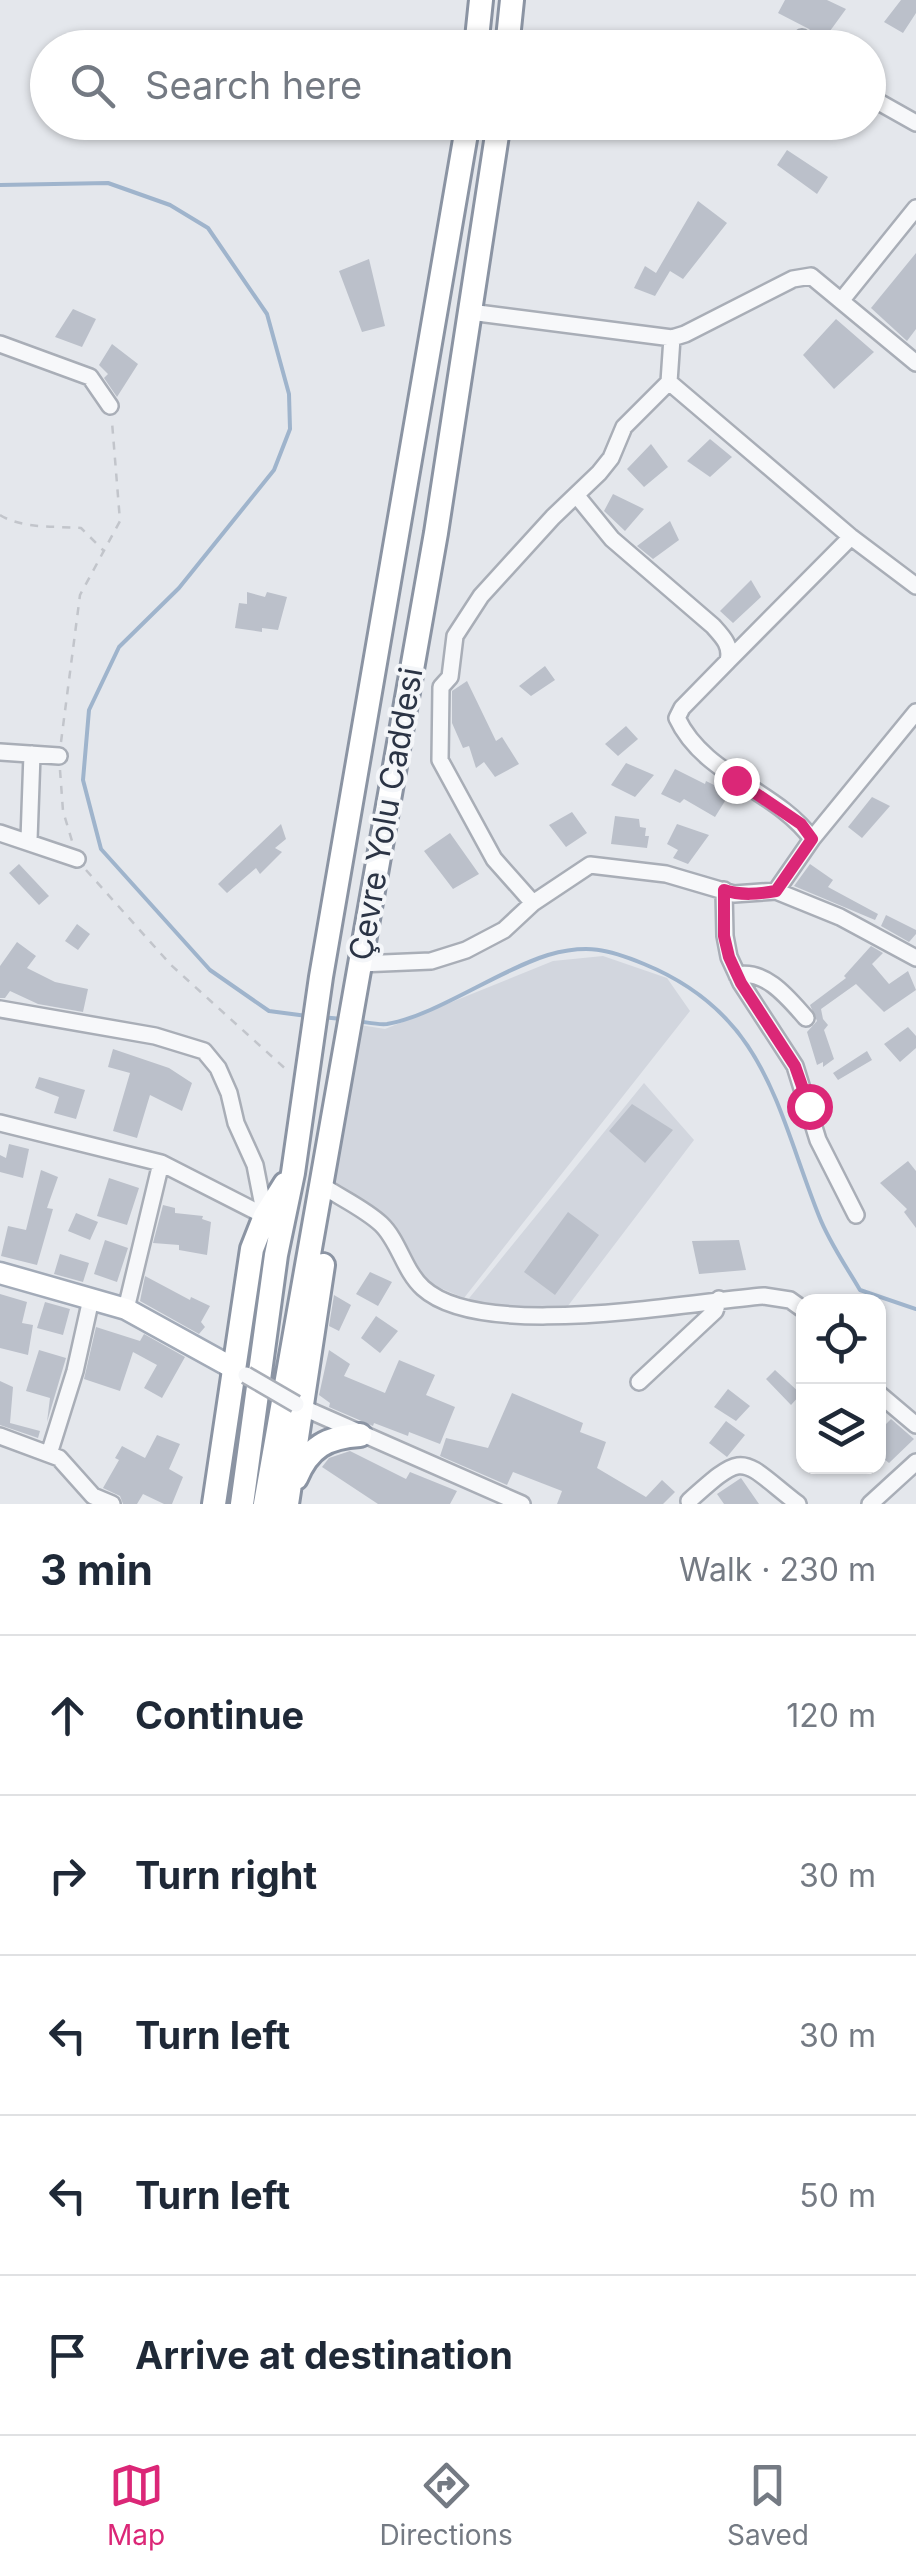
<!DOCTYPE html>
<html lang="en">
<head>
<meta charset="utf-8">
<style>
  body { margin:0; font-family:Inter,sans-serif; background:#f6f6f7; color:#1f2937 }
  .controls { position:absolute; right:30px; bottom:30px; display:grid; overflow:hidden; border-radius:20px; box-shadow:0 2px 8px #0004 }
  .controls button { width:90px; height:90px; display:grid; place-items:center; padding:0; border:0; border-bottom:2px solid #e0e1e3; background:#fff; color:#1f2937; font:50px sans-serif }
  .stop { position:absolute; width:30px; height:30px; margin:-22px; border:8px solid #db2777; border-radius:50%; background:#fff }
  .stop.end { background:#db2777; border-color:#fff; box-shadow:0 2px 10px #0008 }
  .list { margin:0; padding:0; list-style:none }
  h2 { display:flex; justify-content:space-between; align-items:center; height:130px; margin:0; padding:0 40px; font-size:42px }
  h2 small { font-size:32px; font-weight:400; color:#747a83 }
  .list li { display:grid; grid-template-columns:65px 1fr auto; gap:30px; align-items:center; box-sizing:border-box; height:160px; padding:0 40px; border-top:2px solid #e0e1e3 }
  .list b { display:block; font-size:38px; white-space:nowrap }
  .list em { font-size:32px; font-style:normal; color:#747a83 }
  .icon { flex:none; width:55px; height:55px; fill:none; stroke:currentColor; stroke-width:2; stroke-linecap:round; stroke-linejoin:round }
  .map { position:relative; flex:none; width:916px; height:1504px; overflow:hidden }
  .search { position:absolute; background:#fff; box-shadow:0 2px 8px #0004; left:30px; right:30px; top:30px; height:110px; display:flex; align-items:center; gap:25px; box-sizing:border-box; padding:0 35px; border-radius:55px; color:#747a83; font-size:38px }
  .sheet { height:930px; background:#fff }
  nav { display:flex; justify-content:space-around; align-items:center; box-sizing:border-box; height:140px; border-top:2px solid #e0e1e3; background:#fff; font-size:28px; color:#747a83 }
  nav a { display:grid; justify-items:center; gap:5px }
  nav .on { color:#db2777 }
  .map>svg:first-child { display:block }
  .built { fill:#d2d6de }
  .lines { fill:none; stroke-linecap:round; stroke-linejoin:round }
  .stream { stroke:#9fb4cc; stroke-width:4 }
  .building { fill:#bbc0ca }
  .minor-casing { stroke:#a9aeb7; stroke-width:20 }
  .major-casing { stroke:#a3abb8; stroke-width:25 }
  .highway-casing { stroke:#8b94a3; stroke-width:28 }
  .path { stroke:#c2c5cb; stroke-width:2.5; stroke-dasharray:8 8; stroke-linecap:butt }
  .minor { stroke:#f7f8fa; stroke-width:15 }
  .major { stroke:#fff; stroke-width:20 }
  .highway { stroke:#fff; stroke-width:22 }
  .minor-bridge-casing { stroke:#a9aeb7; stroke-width:20; stroke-linecap:butt }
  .minor-bridge { stroke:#f7f8fa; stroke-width:15 }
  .route { stroke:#db2777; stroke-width:12 }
  .labels { text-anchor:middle; stroke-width:8; stroke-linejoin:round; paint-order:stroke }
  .street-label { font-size:32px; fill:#2b3445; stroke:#f4f6f9 }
</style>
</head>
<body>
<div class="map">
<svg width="916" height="1504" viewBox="0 0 916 1504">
  <rect width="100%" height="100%" fill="#e4e7ec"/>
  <path class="built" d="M603,956L667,978L690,1011L464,1298L426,1282L387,1220L328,1185L354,1024L385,1029L553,961Z
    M644,1083L694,1140L558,1319L466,1302Z"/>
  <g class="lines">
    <path class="stream" d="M0,185L108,183L170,205L208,228L267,314L289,394L290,429L274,470L179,588L119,647L89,710L83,780L101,849L210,970L269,1011L307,1016
      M321,1017L342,1019
      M356,1021C366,1022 377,1025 387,1024C435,1016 497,971 548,955C587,944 608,949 644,964C766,1014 776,1108 819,1216C829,1242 846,1266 860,1290L916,1309"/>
  </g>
  <path class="building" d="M785,0H827L846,9L822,42L809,29L778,13Z
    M901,0H916V13L903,33L884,22Z
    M787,150L828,177L817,194L777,165Z
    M698,201L727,223L683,279L670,271L655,296L634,288L645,266L656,273Z
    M916,253V329L907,341L871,308Z
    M369,259L385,326L362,332L339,271Z
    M73,309L96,319L82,347L55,337Z
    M836,319L874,352L834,389L803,355Z
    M112,344L138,364L117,397L104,378L108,374L99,365Z
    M710,439L732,457L710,477L687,461Z
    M651,444L668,467L644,487L627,469Z
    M613,494L644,509L625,531L604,511Z
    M670,521L679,540L653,559L637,546Z
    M751,580L761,597L733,623L720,611Z
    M247,592L265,597L267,592L287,597L278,630L262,628V632L235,628L239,603L247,604Z
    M545,666L555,680L531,696L519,686Z
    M467,681L496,741L502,737L519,764L495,777L484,762L476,768L469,746L463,748L452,723V691Z
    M626,726L638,739L618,756L605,744Z
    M626,763L654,775L635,797L611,785Z
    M675,769L705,784L706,781L730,793L715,817L684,799L680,803L661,794Z
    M872,797L890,806L862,838L848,827Z
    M572,812L587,833L566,847L549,825Z
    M615,816L639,819L640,827L646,828L645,836H649L647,848L611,844Z
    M281,824L286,839L275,848L282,852L260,874L256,868L227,893L218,884Z
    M677,824L709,835L688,864L673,858L678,850L667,844Z
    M450,833L479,874L453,889L424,851Z
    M19,864L49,896L39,905L9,873Z
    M810,864L833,880L828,887L878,914L875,920L794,886Z
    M886,915L916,930V934L909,942L881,926Z
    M77,924L90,934L78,950L65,941Z
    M17,942L36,956L27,968L55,982L88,989L83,1012L38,1004L10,991L5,998H0V966Z
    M871,946L883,953L872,964L889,984L908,971L916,990L884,1012L856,984L821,1009L823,1019L828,1025L824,1030L834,1059L823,1067V1062L817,1065L807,1032L817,1021L810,1005L846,978L844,976Z
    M908,1027L916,1036V1048L900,1062L884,1044Z
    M113,1049L169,1068L192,1083L182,1111L150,1095L137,1138L113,1131L130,1073L108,1067Z
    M867,1051L872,1060L838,1080L833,1073Z
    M39,1077L85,1090L76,1119L54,1113L59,1097L35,1088Z
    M632,1104L673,1130L645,1163L609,1131Z
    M9,1144L29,1149L23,1178L0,1172V1155L6,1158Z
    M908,1161L916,1171V1228L904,1212L907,1209L880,1183Z
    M41,1170L58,1177L47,1208L53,1209L37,1265L1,1256L8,1226L26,1230Z
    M109,1178L139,1188L127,1225L97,1216Z
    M163,1205L175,1208V1213L203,1216L202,1219L211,1222L207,1255L179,1250V1245L153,1243Z
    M568,1212L599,1235L555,1295L524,1272Z
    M76,1213L98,1222L90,1240L68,1231Z
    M105,1240L128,1248L117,1282L94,1274Z
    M739,1240L746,1270L699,1274L692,1241Z
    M60,1254L89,1263L83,1282L54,1274Z
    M370,1272L392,1282L378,1306L356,1294Z
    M145,1276L190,1300L191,1297L210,1306L201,1322L205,1327L199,1334L140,1301Z
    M0,1294L27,1302L22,1323L33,1325L28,1355L0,1348Z
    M334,1295L351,1305L339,1331L329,1326Z
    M45,1302L70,1309L63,1335L37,1328Z
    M376,1316L398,1331L380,1353L361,1338Z
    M96,1327L140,1341L144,1334L185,1357L162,1398L144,1388L157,1365L133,1352L120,1391L84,1379Z
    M39,1350L66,1358L47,1422L50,1398L26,1391Z
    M329,1350L350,1364L344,1376L385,1393L399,1360L435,1375L426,1395L455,1407L440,1444L409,1432L408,1436L374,1423L373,1426L329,1407L330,1403L319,1395Z
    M775,1370L801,1394L791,1405L766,1379Z
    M0,1381L13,1387L10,1423L40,1431L38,1438L0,1425Z
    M728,1389L750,1406L736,1421L714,1407Z
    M512,1393L583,1423L580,1432L606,1442L597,1468L646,1497L662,1480L675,1492L663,1504H557L562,1491L513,1472L507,1485L440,1456L446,1438L488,1448Z
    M891,1419L914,1439L889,1463L878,1454V1432Z
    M726,1421L745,1435L727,1457L709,1443Z
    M157,1435L180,1444L169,1469L183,1477L172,1504H164L143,1494L137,1504H123L120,1496L103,1488L119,1460L115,1458L122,1446L145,1458Z
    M350,1451L406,1479L410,1472L457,1491L450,1504H378L322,1467L329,1458Z
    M741,1478L759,1504H724L717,1494Z"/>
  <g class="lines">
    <defs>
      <path id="minor" d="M802,38L812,48
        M868,96L916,123
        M841,301L916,208
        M470,312L672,338L685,334L793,279L811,276L916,363
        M0,344L90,377L110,406
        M669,382L851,537L916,586
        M577,496L612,539L713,626C723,637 732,646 728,661L682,708L677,718C704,776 777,790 812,839L776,891
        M728,661L851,537
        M0,752L59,756
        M0,833L77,859
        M812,839L916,712
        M29,840L32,754
        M724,890L725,936L729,957L741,983L795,1066L818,1140L856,1215
        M533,903L494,859L440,760L441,687L450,677L455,636L481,596L553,517L599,473L611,458L624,427L669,382L672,338
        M360,964L431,961L466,950L504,930L533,903L590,865L666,874L734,894L776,891L840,917L916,958
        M737,975C766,969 789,999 806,1018
        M0,1009L155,1036L204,1051L218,1068L229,1093L236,1123L255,1165L265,1216
        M0,1123L161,1163L126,1309
        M161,1163L265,1216
        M323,1186C341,1198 365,1209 381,1224C399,1241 404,1271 423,1288C482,1342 686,1302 764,1296L790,1300L804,1310
        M639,1382L715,1311L719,1299
        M878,1393L916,1425
        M297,1405L522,1504
        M0,1436L59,1458L93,1496L112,1504
        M49,1454L75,1371L91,1299
        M689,1501C747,1449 739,1458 798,1504
        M870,1504L916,1462"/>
      <path id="major" d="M0,1273L126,1309L233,1368"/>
      <path id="highway" d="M476,48L481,0
        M507,48L512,0
        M296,1478C309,1447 327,1437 360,1435
        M214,1504L252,1249L265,1216L285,1184
        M242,1504L276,1255L293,1173L321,977L468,122
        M265,1504L436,533L499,122
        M287,1504L323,1265"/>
    </defs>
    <use href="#minor" class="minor-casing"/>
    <use href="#major" class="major-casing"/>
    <use href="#highway" class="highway-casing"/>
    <path class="path" d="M0,515C22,529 56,526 81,528L103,550
      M61,742L80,595L120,521L112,422
      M60,770L63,811L72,841
      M86,870L171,965L289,1072"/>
    <use href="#minor" class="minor"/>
    <use href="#major" class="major"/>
    <use href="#highway" class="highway"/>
    <defs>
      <path id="minor-bridge" d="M246,1375L296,1404"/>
    </defs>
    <use href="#minor-bridge" class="minor-bridge-casing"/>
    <use href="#minor-bridge" class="minor-bridge"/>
  </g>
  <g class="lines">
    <path class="route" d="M736,780L801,824L812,839L776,891C759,894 741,896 724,890V936L729,957L741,983L795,1066L809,1106"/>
  </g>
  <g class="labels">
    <g class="street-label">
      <text transform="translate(386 814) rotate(-80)" y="11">Çevre Yolu Caddesi</text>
    </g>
  </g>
</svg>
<div class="controls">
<button><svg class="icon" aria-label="locate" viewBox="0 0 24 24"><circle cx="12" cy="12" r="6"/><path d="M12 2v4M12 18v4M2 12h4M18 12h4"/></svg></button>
<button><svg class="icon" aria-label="layers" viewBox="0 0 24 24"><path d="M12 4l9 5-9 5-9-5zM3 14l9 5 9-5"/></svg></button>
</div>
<div class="stop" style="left:809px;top:1106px"></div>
<div class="stop end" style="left:736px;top:780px"></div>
<div class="search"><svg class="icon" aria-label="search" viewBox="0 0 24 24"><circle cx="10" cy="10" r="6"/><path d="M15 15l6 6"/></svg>Search here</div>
</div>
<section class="sheet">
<h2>3 min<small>Walk · 230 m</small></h2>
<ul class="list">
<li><svg class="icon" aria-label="ahead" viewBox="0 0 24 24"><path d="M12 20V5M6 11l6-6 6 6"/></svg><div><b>Continue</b></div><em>120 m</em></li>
<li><svg class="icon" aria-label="right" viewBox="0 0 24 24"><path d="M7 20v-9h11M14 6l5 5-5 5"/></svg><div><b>Turn right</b></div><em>30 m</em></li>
<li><svg class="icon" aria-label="left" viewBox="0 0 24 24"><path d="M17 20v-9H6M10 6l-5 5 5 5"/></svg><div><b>Turn left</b></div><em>30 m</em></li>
<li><svg class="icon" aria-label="left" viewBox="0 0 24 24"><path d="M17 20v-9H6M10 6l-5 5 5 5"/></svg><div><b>Turn left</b></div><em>50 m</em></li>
<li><svg class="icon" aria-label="arrive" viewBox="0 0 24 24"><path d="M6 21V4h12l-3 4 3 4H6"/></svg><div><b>Arrive at destination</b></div></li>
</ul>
</section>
<nav>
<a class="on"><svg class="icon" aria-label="map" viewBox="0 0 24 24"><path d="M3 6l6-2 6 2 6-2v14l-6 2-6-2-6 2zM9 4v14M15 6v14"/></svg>Map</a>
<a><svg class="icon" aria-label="directions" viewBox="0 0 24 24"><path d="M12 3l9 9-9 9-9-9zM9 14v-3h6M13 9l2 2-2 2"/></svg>Directions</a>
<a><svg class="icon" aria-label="saved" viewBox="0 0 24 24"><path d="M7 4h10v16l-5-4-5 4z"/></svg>Saved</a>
</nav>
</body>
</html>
